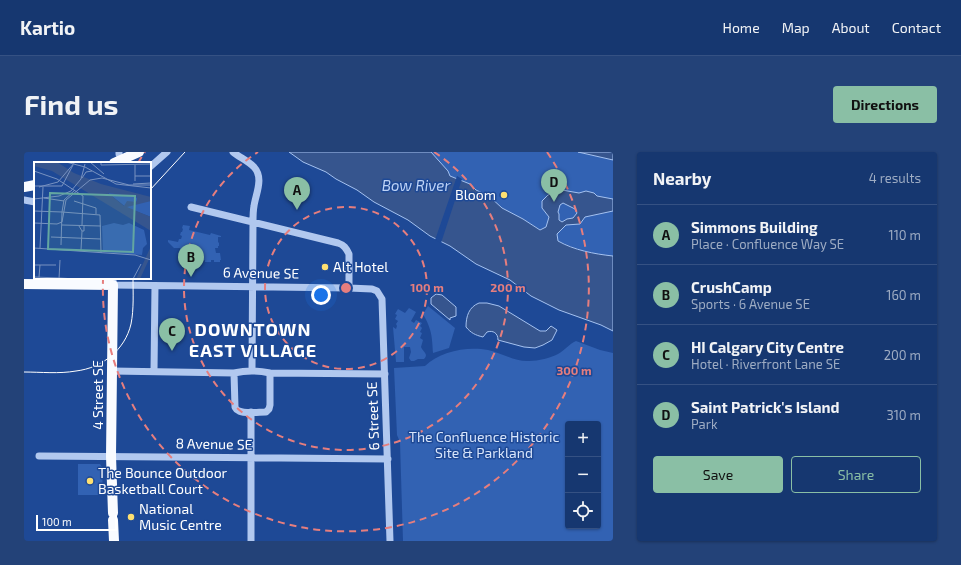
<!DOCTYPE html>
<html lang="en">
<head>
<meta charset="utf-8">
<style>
  body { margin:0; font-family:"Exo 2",sans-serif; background:#234278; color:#f1f3f6 }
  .controls { position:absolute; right:12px; bottom:12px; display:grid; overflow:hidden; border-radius:4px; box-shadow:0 1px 3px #0004 }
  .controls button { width:36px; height:36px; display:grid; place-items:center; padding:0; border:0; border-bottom:1px solid #355183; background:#163770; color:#f1f3f6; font:20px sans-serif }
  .scale { position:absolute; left:12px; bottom:10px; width:81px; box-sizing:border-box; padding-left:4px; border:2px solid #fff; border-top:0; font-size:11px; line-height:14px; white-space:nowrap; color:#fff; -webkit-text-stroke:3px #1e4996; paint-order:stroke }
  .you { position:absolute; left:297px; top:143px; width:14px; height:14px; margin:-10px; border:3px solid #fff; border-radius:50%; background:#1a73e8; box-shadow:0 0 0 6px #1a73e833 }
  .badge { display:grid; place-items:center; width:26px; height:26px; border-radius:50%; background:#8abfa5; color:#111; font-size:13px; font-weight:700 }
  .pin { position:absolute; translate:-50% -33px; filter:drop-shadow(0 1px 2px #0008) }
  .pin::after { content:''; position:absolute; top:21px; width:14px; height:12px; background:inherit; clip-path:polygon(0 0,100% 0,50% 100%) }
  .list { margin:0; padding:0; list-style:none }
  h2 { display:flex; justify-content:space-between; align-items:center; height:52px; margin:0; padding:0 16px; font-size:17px }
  h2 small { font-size:13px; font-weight:400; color:#9eacc3 }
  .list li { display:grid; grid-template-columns:26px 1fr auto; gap:12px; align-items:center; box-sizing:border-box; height:60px; padding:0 16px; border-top:1px solid #355183 }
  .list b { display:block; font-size:15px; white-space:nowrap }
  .list p { margin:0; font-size:13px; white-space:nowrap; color:#9eacc3 }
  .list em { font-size:13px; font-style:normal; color:#9eacc3 }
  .actions { display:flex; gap:8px; padding:12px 16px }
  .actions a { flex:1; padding:9px 0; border:1px solid #8abfa5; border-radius:4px; text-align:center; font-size:14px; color:#8abfa5 }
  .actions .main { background:#8abfa5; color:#111 }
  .icon { flex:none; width:22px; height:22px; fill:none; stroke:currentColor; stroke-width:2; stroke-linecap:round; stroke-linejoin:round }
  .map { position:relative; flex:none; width:589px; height:389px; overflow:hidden; border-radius:4px }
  header { display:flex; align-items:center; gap:24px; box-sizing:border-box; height:56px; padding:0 20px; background:#163770; border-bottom:1px solid #355183 }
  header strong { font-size:19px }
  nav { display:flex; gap:22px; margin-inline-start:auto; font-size:14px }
  .intro { display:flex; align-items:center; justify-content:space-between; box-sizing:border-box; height:96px; padding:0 24px }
  h1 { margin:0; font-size:28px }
  .button { padding:10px 18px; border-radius:4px; background:#8abfa5; color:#111; font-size:14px; font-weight:700 }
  main { display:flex; gap:24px; padding:0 24px }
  aside { flex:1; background:#163770; border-radius:4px; box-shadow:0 1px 3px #0004 }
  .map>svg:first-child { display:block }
  .green { fill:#3262b3; fill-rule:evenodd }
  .water { fill:#36558e; stroke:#a5c2f0; fill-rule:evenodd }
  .pier { fill:#1e4996 }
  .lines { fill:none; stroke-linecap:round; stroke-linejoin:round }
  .minor { stroke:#b1c8ef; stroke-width:7 }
  .major { stroke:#f9fbff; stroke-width:10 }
  .tram { stroke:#fff; stroke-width:1 }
  .major-bridge { stroke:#f9fbff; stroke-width:10 }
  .ring { fill:none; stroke:#e67e7e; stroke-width:2; stroke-dasharray:7 5 }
  .poi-dot { fill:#fee071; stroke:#1e4996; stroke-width:1.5 }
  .labels { text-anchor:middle; stroke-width:3; stroke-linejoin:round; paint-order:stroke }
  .poi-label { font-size:14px; fill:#fff; stroke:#1e4996; text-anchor:start }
  .street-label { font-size:14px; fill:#fff; stroke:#1e4996 }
  .park-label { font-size:14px; fill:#d8e5fb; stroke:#1e4996 }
  .water-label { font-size:15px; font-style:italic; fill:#bed3f6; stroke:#1e4996 }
  .district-label { font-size:18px; font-weight:bold; letter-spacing:1px; fill:#fff; stroke:#1e4996 }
  .inset-road { fill:none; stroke:#7892c0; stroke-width:1 }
  .view { fill:#63a6a1; fill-opacity:0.15; stroke:#63a6a1; stroke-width:2 }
  .inset-edge { fill:none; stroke:#fff; stroke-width:2 }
  .centre { fill:#e67e7e; stroke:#1e4996; stroke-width:2 }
  .ring-label { font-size:12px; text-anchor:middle; font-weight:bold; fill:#e67e7e; stroke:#1e4996; stroke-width:3; stroke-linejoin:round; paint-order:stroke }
</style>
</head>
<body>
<header>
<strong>Kartio</strong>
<nav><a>Home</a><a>Map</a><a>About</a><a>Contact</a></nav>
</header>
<div class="intro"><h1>Find us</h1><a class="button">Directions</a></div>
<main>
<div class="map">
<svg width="589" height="389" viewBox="0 0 589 389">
  <rect width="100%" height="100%" fill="#1e4996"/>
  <path class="green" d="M407,0H554L589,8V104L570,102L551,96L536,90L499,67L478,56L465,44L452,38L446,32L426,24L424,19Z
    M159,73L166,74L165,78L186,83L187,81L197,84V85H194V90L195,91V94H194V96H191L192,101H196L197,108H196V110H190V108H187V110H181V108H178V110H164V114L166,115V116L158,115L157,107L154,106V101H156V96H150L144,90V88L154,90L155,87H157L158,84L156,83L157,80H158L159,77L158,76Z
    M404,154L431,176L425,196L409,201C408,184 408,178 399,162Z
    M385,156L392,160L387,169L390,171L392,168L398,171L396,174L398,176L396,180L398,181L396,186L399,188L397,195C399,200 405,202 400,207H394L390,209H387L385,206L387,200L386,195H380V210H372L369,175L372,177L373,174L372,172L374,169L371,167L373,163L371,162L374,157L381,161Z
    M552,189L576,198L589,201V389H379L376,290L373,283L370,216L401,214C416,199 444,194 464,198C478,201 491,210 505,209C515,209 526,206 534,202C541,198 545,192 552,189ZM544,272H574V374H544Z
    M54,312H76L78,315L79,343H54Z"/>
  <path class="water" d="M265,0H407L424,19L426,24L446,32L452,38L465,44L478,56L499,67L516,78L522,75L525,65L518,56V49L524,43L538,38L555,41L562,39L570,41L573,44L589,47V59L561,65L556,72L542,73L533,82L534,89C550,98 570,102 589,104V179L577,173L535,158L507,144L486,128L452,112L426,94L406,84L384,68L350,50L333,38L312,27L302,20L279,10ZM539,51L551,57L553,61L549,66L543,67L538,70L535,68V62L534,60L536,53Z
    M554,0H589V8Z
    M412,142L418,143L432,155V164L426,166V168L407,152V146Z
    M455,151H463L475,154L516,179H522L527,174L533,178L528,188L519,193L511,196L500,195L474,188C474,181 469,178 463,180L459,185C451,183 447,181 442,175C442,164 445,155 455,151Z"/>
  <path class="pier" d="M433,24L438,27L417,91L411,88Z"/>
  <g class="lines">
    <path class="minor" d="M95,0V2
      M209,0C215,5 224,9 230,15C240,26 232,41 230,54C229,59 229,65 229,70L228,218
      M126,15L143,0
      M0,48L11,50
      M167,55L314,91C320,93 322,96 325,102V136
      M89,126V133L325,136L348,137L353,139L358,147L366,389
      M88,219L210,221C223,218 233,218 246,221L361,222
      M130,219L131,134
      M210,221L211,255C212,257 212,258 215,259C221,262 235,260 242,260L245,257L246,253V221
      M227,260V389
      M15,304L364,307"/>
    <path class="major" d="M0,35L11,33
      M0,132L89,133L87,304L89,361
      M89,368L90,389"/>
    <path class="tram" d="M126,38L161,0
      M0,220C17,220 35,222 52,219C78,216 101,198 107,172C110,157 109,141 109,126"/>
    <path class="major-bridge" d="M90,11L115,0"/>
  </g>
  <g class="ring">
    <circle cx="322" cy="136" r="81"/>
    <path d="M410 0A162 162 0 1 1 234 0"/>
    <path d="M114 11A243 243 0 0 1 121 0M523 0A243 243 0 1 1 79 128"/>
  </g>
  <g class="poi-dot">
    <circle cx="480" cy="43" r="4"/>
    <circle cx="301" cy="115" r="4"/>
    <circle cx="66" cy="329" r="4"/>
    <circle cx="107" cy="365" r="4"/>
  </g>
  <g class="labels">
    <g class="poi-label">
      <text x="472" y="48" text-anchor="end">Bloom</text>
      <text x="309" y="120">Alt Hotel</text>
      <text x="74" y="326">The Bounce Outdoor<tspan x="74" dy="16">Basketball Court</tspan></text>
      <text x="115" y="362">National<tspan x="115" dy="16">Music Centre</tspan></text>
    </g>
    <g class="street-label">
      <text transform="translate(237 121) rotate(1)" y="5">6 Avenue SE</text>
      <text transform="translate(74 243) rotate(-90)" y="5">4 Street SE</text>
      <text transform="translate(349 264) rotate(-92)" y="5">6 Street SE</text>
      <text transform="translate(190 292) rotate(1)" y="5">8 Avenue SE</text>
    </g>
    <g class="park-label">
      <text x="460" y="290">The Confluence Historic<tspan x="460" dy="16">Site &amp; Parkland</tspan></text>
    </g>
    <g class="water-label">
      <text x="392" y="39">Bow River</text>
    </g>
    <g class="district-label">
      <text x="229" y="184">DOWNTOWN<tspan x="229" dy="21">EAST VILLAGE</tspan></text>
    </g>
  </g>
  <g transform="translate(10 10)">
    <rect width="117" height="117" fill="#1e4996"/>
    <path d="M80,30L117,39V55L93,46L74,31ZM80,61L89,63L95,61L110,68L113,82L109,86L108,93L69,90L68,64Z" fill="#3262b3"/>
    <path d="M0,0H23L40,11L67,22L117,35V39L93,45L117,55V69L18,9L0,4ZM74,31L103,35V39L99,38L103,40L93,39L90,44ZM117,84V93L106,117H102Z" fill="#36558e" fill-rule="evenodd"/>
    <path class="inset-road" d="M32,0L51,5M56,0L70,12M67,0V3L117,2M51,5L82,22L117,26M0,9L23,17L49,34L48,63M101,14H117M48,16L52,10L58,9M101,19V3M99,22L117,21M0,24H28L39,3M5,25L24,20L41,0M41,28L30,38L28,50L66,53L67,91M10,36L30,39M0,37L25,34L37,29L47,17L51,2M40,39L62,46V52M0,49L28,50L27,83M0,61L23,62L28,60L32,38L56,18L68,16L95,23H117M28,63L67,64M45,64L48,69H50V64M17,75L67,77M0,86L101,93L117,98M6,86L9,25M47,88L48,69M0,103H22M0,115L26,116M5,115L6,103M26,116L42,117M25,117L26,98M99,117L107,102"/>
    <path class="view" d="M16,31L101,34L99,90L14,87Z"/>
    <rect width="117" height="117" class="inset-edge"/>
  </g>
  <circle cx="322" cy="136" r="6" class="centre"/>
  <g class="ring-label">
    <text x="403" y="140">100 m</text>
    <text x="484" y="140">200 m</text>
    <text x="550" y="223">300 m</text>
  </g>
</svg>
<div class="controls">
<button>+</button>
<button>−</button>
<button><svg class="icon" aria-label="locate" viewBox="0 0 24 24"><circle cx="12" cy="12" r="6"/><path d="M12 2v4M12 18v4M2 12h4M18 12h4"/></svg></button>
</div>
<div class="scale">100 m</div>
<div class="you"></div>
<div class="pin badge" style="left:273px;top:58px">A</div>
<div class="pin badge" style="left:167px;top:125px">B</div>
<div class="pin badge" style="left:148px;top:199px">C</div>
<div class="pin badge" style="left:530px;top:50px">D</div>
</div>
<aside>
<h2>Nearby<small>4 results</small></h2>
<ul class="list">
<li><span class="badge">A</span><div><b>Simmons Building</b><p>Place · Confluence Way SE</p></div><em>110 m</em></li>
<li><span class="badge">B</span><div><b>CrushCamp</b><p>Sports · 6 Avenue SE</p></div><em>160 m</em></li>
<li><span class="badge">C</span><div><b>HI Calgary City Centre</b><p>Hotel · Riverfront Lane SE</p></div><em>200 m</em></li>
<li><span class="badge">D</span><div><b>Saint Patrick's Island</b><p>Park</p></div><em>310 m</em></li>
</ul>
<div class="actions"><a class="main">Save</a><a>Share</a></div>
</aside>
</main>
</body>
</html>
